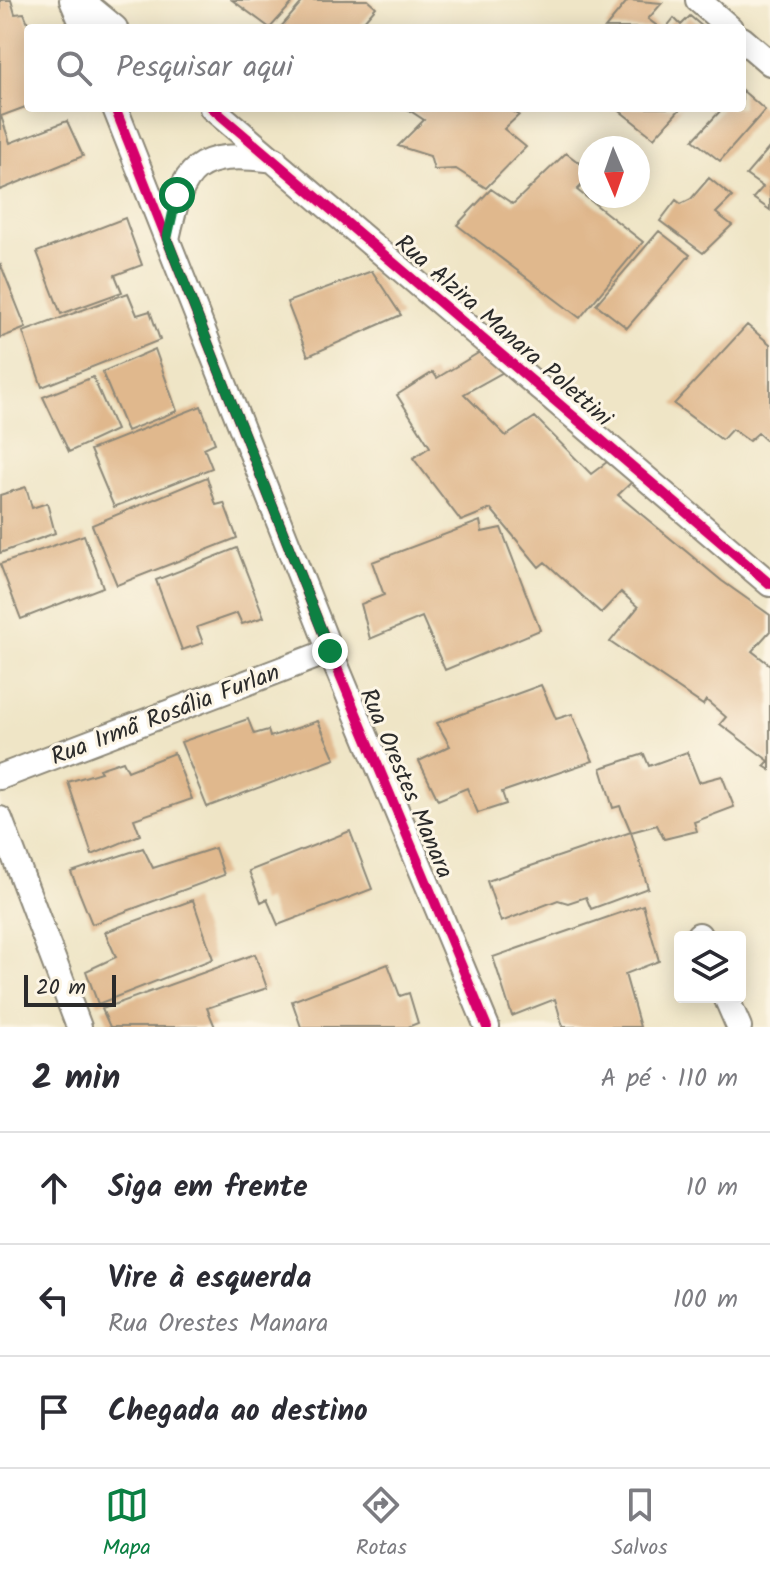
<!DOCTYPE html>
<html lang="pt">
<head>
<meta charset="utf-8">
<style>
  body { margin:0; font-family:Kalam,sans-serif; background:#f7f7f7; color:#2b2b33 }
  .controls { position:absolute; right:24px; bottom:24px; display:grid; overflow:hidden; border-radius:8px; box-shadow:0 4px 20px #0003 }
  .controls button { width:72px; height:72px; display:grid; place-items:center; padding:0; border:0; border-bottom:2px solid #e1e1e2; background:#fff; color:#2b2b33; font:40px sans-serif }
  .compass { position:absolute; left:578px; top:136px; width:72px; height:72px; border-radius:50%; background:#fff; box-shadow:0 4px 20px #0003; rotate:178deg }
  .scale { position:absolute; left:24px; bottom:20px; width:92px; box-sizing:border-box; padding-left:8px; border:4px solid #2b2b2b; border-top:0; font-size:22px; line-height:28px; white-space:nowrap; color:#2b2b2b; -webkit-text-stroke:6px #fcf5e5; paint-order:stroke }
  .stop { position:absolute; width:24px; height:24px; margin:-18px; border:6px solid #0b8043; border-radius:50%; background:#fff }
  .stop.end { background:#0b8043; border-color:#fff; box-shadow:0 2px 8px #0008 }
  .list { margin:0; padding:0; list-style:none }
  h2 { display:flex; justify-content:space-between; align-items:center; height:104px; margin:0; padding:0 32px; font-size:34px }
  h2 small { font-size:26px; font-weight:400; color:#7c7c81 }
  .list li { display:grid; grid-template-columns:52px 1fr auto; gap:24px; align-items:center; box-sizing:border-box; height:112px; padding:0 32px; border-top:2px solid #e1e1e2 }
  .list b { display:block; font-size:30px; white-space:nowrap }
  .list p { margin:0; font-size:26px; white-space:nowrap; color:#7c7c81 }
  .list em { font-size:26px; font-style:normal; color:#7c7c81 }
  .icon { flex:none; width:44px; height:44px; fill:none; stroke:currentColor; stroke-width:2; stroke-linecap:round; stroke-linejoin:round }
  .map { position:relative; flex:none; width:770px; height:1027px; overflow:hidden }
  .search { position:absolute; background:#fff; box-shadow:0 4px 20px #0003; left:24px; right:24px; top:24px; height:88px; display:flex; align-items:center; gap:20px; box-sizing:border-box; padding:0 28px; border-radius:8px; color:#7c7c81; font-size:30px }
  .sheet { height:440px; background:#fff }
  nav { display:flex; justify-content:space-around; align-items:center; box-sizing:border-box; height:112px; border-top:2px solid #e1e1e2; background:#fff; font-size:22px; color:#7c7c81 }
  nav a { display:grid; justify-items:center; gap:4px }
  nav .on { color:#0b8043 }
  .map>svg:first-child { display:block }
  .building { fill:#e0b88d }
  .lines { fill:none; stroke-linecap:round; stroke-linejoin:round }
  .street-casing { stroke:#8d8878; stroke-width:28 }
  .street { stroke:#fff; stroke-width:24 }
  .cycleway-casing { stroke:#fcf5e5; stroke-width:15 }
  .cycleway { stroke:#d6006c; stroke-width:10 }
  .route { stroke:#0b8043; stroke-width:10 }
  .labels { text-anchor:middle; stroke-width:6; stroke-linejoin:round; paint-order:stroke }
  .street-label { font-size:24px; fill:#2b2b2b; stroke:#fcf5e5 }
</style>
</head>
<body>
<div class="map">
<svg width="770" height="1027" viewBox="0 0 770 1027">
  <rect width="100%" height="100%" fill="#fcf5e5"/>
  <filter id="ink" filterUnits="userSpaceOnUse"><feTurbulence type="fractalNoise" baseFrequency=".0125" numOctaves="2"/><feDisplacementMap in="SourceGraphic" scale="16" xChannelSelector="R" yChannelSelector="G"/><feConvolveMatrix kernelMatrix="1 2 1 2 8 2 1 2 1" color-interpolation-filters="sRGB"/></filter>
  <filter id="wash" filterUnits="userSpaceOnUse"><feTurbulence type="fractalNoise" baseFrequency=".006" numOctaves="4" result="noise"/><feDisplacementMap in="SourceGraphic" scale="32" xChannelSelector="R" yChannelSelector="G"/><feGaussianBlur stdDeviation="1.8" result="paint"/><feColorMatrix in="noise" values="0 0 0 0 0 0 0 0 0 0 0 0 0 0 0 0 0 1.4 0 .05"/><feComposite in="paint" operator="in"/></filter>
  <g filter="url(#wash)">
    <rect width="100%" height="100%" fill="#efe5c6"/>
    <g id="blocks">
      <path class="building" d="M0,0H11L15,14L24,13L30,28L28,106L1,116L10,143L67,121L83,156L0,190Z
        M232,0H295L270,28Z
        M304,0H368L376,7L358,28H280Z
        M628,0L662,3L648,19L660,28H605Z
        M690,16L704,28H666L674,18L681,25Z
        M742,90L765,110L720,161L693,140L723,108H742Z
        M406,108H507L519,115L504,129L526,147L486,188L456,169L434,170L430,156L398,146L424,120Z
        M616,108H681L654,138Z
        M770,147V210L753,198L763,187L746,175Z
        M566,153L590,171V177L577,190L643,242L580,318L457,225L491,189L513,204Z
        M709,178L732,197L716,213L732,225L703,253L660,221L676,200L681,204L691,199Z
        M125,218L142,265L115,275L122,292L61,314L37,252Z
        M659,231L690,255L627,328L596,304Z
        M0,263L26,328L0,338Z
        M372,271L401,315L308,356L287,302Z
        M128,293L137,315L150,311L160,340L42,387L23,332Z
        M747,325L770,344V444L758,433L749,441L732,429L722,440L674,404Z
        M155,349L177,411L127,431L102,372Z
        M480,352L505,371L464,394L506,436L535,417L591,474L611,459L634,480L618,495L722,581L770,615V631L752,651L770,665V770L764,766L769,761L720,724L726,717L706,700L703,705L610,642L638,607L621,592L601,613L545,562L539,567L491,509L461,521L413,458L430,447L397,395L433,372L437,378Z
        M93,377L116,430L69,452L43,397Z
        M201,406L215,443L204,448L212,468L114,507L90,450Z
        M207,477L216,505L224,503L237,538L117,585L92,525Z
        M26,487L32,508L47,503L55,533L0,553V495Z
        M480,521L482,532L501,528L540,630L445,670L422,617L370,639L361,604L384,595L372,562Z
        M84,535L103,587L21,619L0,564Z
        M237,548L264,617L242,624L237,613L197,627L203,643L182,650L156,580Z
        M541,685L556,719L572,714L593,761L502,792L506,804L478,813L467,788L438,800L419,761L450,746L437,723Z
        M248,719L254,734L268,730L270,737L318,721L335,759L207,807L181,742Z
        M687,752L699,782L722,776L734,807L694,822L697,831L664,839L657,825L631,832L620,806L613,808L601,768L644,754L649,766Z
        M174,753L192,799L134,819L140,835L92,855L68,782L101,772L99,769L123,761L128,771Z
        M350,831L372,889L278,925L267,899L261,902L249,871Z
        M631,832L648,888L591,909L586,897L568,903L558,900L501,922L487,881Z
        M143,848L153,868L215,848L224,875L92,924L71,872Z
        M193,900L213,959L98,1004L86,971L116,957L105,932Z
        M643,905L659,961L625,974L640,1027H563L555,999L512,1016L493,957Z
        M255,954L267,988L207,1008L215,1027H110L102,1009Z
        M388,964L400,996L409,993L418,1023L408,1027H301L292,1001Z"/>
    </g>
  </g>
  <g filter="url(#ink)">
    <use href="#blocks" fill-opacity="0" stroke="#8d8878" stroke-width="2"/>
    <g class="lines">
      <defs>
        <path id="street" d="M72,0L84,28
          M81,0L115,28
          M698,0L730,28
          M742,39L770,63
          M115,108L330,651L487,1027
          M212,108L770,584
          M167,239C183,165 196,150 275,160
          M0,777L330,651
          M0,819L79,1027
          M699,935V937
          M726,997L739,1027"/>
      </defs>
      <use href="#street" class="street-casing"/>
      <use href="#street" class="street"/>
      <defs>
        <path id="cycleway" d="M115,108L330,651L487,1027
          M212,108L770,584"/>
      </defs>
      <use href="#cycleway" class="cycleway-casing"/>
      <use href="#cycleway" class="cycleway"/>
    </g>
  </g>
  <g class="lines" filter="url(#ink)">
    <path class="route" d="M177,195L167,239L330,651"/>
  </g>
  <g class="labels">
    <g class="street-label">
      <text transform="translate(504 330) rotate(41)" y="8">Rua Alzira Manara Polettini</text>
      <text transform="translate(165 714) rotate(-21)" y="8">Rua Irmã Rosália Furlan</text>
      <text transform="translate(407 783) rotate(67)" y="8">Rua Orestes Manara</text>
    </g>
  </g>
</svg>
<div class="controls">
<button><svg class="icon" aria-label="layers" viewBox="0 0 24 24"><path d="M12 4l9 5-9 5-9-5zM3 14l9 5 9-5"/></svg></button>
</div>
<svg class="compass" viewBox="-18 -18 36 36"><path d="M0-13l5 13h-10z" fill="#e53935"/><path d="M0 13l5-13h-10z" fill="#7c7c81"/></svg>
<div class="scale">20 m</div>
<div class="stop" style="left:177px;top:195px"></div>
<div class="stop end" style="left:330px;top:651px"></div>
<div class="search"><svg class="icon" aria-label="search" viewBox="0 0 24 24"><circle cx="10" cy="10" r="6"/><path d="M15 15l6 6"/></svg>Pesquisar aqui</div>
</div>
<section class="sheet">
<h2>2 min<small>A pé · 110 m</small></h2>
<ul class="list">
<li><svg class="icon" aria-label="ahead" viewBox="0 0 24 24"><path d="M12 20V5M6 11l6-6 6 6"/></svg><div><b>Siga em frente</b></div><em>10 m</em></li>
<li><svg class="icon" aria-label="left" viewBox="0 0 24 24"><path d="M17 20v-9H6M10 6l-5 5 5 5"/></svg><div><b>Vire à esquerda</b><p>Rua Orestes Manara</p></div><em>100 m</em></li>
<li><svg class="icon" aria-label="arrive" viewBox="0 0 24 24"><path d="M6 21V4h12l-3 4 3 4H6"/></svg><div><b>Chegada ao destino</b></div></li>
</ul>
</section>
<nav>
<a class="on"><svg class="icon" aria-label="map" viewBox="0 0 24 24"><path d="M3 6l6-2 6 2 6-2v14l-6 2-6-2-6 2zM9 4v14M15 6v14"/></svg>Mapa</a>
<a><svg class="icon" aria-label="directions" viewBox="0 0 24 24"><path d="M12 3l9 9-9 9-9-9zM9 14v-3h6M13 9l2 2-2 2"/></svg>Rotas</a>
<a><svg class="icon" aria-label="saved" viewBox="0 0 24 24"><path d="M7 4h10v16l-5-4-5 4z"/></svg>Salvos</a>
</nav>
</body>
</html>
